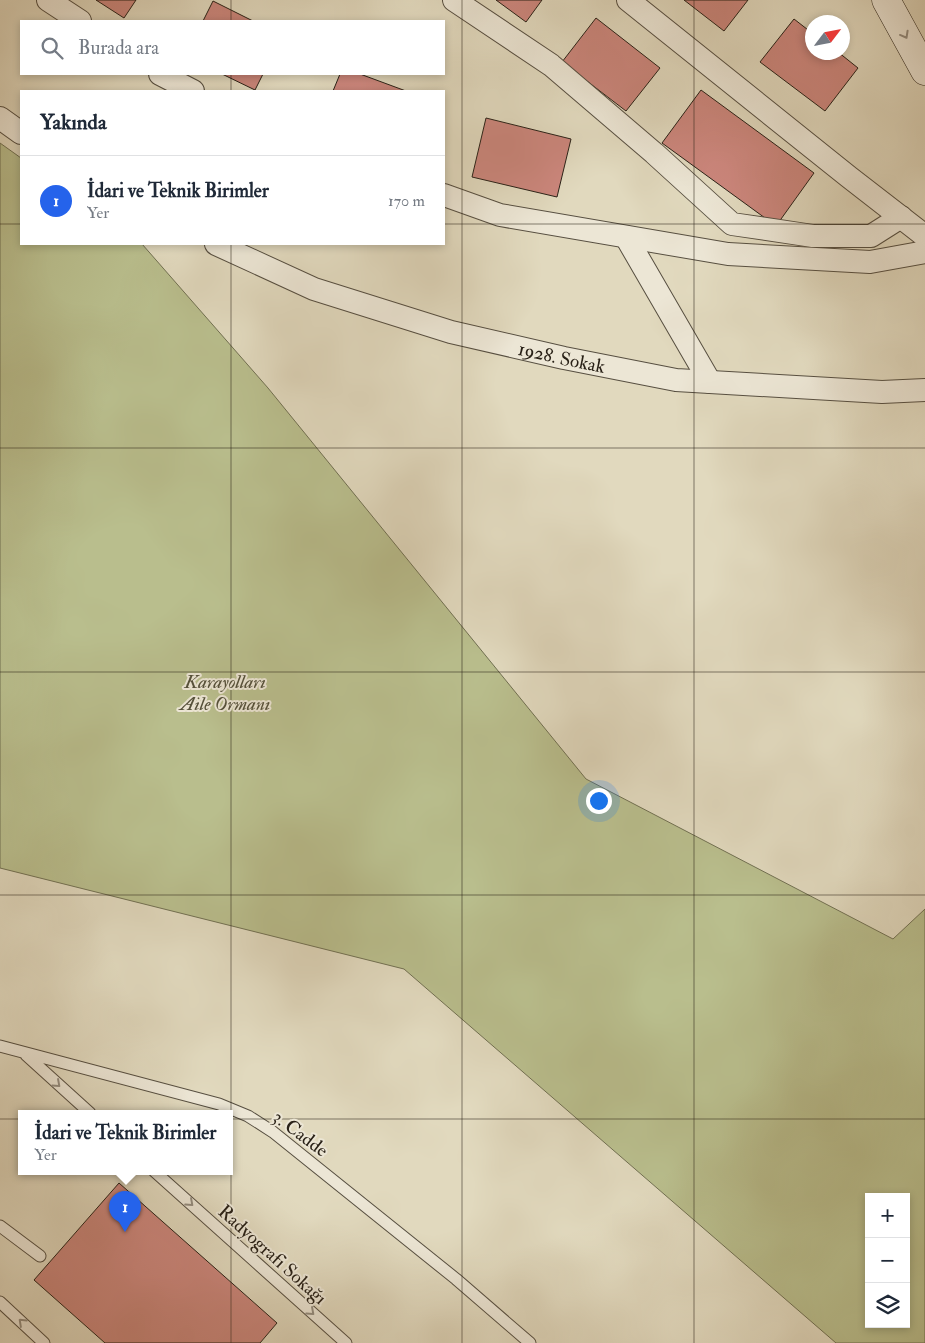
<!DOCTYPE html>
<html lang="tr">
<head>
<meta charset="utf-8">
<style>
  body { margin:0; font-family:"IM FELL Double Pica",serif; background:#f2f2f3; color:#1f2937 }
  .controls { position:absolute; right:15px; bottom:15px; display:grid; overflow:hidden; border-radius:0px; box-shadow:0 2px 8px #0003 }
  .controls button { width:45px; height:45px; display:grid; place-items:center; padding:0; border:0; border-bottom:1px solid #e0e1e3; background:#fff; color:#1f2937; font:25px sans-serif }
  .compass { position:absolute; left:805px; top:15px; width:45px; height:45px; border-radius:50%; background:#fff; box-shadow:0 2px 8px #0003; rotate:58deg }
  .you { position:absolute; left:598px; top:800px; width:18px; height:18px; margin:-12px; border:4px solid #fff; border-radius:50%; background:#1a73e8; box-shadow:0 0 0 8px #1a73e833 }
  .badge { display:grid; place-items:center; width:32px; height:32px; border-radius:50%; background:#2563eb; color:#fff; font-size:16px; font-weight:700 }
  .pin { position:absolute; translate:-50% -41px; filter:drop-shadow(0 1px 2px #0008) }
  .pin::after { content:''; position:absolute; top:26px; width:18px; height:15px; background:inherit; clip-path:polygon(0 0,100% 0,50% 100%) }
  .popup { position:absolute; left:18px; top:1110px; width:215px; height:65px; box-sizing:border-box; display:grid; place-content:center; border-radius:0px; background:#fff; filter:drop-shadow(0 1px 4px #0005); font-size:16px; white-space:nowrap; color:#747a83 }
  .popup b { font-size:19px; color:#1f2937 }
  .popup::after { content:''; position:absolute; left:50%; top:100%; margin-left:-10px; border:10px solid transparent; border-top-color:#fff }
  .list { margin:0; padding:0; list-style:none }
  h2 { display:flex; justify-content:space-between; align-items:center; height:65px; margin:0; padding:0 20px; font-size:21px }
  h2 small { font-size:16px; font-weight:400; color:#747a83 }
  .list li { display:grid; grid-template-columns:32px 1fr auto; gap:15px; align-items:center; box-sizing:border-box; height:90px; padding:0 20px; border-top:1px solid #e0e1e3 }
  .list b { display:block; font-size:19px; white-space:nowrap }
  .list p { margin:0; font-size:16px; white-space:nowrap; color:#747a83 }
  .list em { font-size:16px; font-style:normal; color:#747a83 }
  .icon { flex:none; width:28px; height:28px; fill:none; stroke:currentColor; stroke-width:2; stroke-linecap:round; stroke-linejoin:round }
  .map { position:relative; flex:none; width:925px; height:1343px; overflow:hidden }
  .search { position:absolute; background:#fff; box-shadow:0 2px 8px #0003; left:20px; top:20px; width:425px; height:55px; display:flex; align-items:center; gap:12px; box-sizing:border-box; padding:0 18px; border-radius:0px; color:#747a83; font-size:19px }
  .panel { position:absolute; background:#fff; box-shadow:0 2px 8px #0003; left:20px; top:90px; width:425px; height:155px; border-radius:0px }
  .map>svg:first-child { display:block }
  .green { fill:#b9be8d; stroke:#717052; fill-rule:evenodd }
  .building { fill:#cb867c; stroke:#292117 }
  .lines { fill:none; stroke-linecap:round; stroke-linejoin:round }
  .lane-casing { stroke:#574f41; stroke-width:13 }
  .street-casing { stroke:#574f41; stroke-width:24 }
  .secondary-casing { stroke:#292117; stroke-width:29 }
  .lane { stroke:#ece6d5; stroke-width:11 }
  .street { stroke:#ece6d5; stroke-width:22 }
  .secondary { stroke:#ece6d5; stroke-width:28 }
  .oneway { stroke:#948d80 }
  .grid { fill:none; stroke:#292117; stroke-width:1; stroke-opacity:0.55 }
  .labels { text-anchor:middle; stroke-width:4; stroke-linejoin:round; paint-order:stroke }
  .street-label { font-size:19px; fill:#292117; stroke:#ece6d5 }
  .park-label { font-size:19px; font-style:italic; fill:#54503a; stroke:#ece6d5 }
</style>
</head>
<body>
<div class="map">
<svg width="925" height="1343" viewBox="0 0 925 1343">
  <rect width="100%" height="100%" fill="#e1d9be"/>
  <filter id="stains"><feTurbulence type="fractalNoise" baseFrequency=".004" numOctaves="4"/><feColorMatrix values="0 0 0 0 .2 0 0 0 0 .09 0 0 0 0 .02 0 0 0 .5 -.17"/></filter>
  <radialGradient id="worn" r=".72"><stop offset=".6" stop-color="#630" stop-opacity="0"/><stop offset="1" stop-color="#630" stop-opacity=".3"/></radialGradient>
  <path class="green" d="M0,143L21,158V244H142L268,388L586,779L893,939L925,909V1343H836L404,969L0,868ZM869,1197H906V1324H869Z"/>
  <path class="building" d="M96,0H136L124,18Z
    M496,0H542L526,22Z
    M684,0H748L724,31Z
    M213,1L253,21H203Z
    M596,18L660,68L626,111L562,62Z
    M794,19L812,33V52H838L858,68L825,111L760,62Z
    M222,74H263L255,90Z
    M340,74H360L406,91H333Z
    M701,90L814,173L776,226L662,143Z
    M486,118L571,139L557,197L472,177Z
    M119,1183L277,1323L260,1343H105L34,1280Z"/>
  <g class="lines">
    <defs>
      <path id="lane" d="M0,1046L219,1104L248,1116L273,1132L456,1279L530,1343
        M26,1055L90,1113
        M154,1171L346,1343
        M0,1226L40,1256
        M0,1302L44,1343"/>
      <g id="street">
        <path d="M48,0L80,21"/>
        <path d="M454,0L551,65L654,153L732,224L813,236H871L901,217"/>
        <path d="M628,0L849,177L925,236"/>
        <path d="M160,74L193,91"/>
        <path d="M0,118L21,133"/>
        <path d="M444,195L500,215L728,254L870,262L925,252"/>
        <path d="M626,237L710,382"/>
        <path id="s1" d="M216,244L314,289L451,332L564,358L676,380L882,392L925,390"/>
      </g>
      <path id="secondary" d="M886,0L925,71"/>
    </defs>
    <use href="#lane" class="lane-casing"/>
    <use href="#street" class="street-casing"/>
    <use href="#secondary" class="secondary-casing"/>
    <use href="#lane" class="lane"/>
    <use href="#street" class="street"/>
    <use href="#secondary" class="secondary"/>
  </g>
  <defs><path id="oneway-chevron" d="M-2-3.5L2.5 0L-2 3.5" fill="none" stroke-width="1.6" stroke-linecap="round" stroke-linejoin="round" transform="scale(1.25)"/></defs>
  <g class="oneway">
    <use href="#oneway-chevron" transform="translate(905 35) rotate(61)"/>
    <use href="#oneway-chevron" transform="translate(57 1084) rotate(42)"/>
    <use href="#oneway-chevron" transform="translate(190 1203) rotate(42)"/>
    <use href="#oneway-chevron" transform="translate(311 1312) rotate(42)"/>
    <use href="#oneway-chevron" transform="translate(22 1322) rotate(-137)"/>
  </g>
  <path class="grid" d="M231,0V21M462,0V1343M694,0V1343M231,74V91M0,224H21M444,224H925M231,244V1343M0,448H925M0,672H925M0,895H925M0,1119H925"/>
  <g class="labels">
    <g class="street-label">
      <text dy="7" stroke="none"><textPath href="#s1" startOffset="365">1928. Sokak</textPath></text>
      <text transform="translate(301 1133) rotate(37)" y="7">3. Cadde</text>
      <text transform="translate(273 1254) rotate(42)" y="7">Radyografi Sokağı</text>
    </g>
    <g class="park-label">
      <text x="225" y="688">Karayolları<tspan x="225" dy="22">Aile Ormanı</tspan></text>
    </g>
  </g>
  <rect width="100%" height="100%" filter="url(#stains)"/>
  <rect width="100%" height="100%" fill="url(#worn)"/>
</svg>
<div class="controls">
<button>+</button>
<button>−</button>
<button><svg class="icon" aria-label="layers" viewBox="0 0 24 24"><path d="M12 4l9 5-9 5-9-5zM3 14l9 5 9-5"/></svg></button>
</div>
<svg class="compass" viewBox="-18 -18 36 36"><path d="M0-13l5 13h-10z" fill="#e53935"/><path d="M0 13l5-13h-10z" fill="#747a83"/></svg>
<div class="you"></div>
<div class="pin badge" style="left:125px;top:1232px">1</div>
<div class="popup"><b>İdari ve Teknik Birimler</b>Yer</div>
<div class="search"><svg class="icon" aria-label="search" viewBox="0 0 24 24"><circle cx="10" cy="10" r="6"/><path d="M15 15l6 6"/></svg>Burada ara</div>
<section class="panel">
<h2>Yakında<small></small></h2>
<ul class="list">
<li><span class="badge">1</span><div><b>İdari ve Teknik Birimler</b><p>Yer</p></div><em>170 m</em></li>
</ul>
</section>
</div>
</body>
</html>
